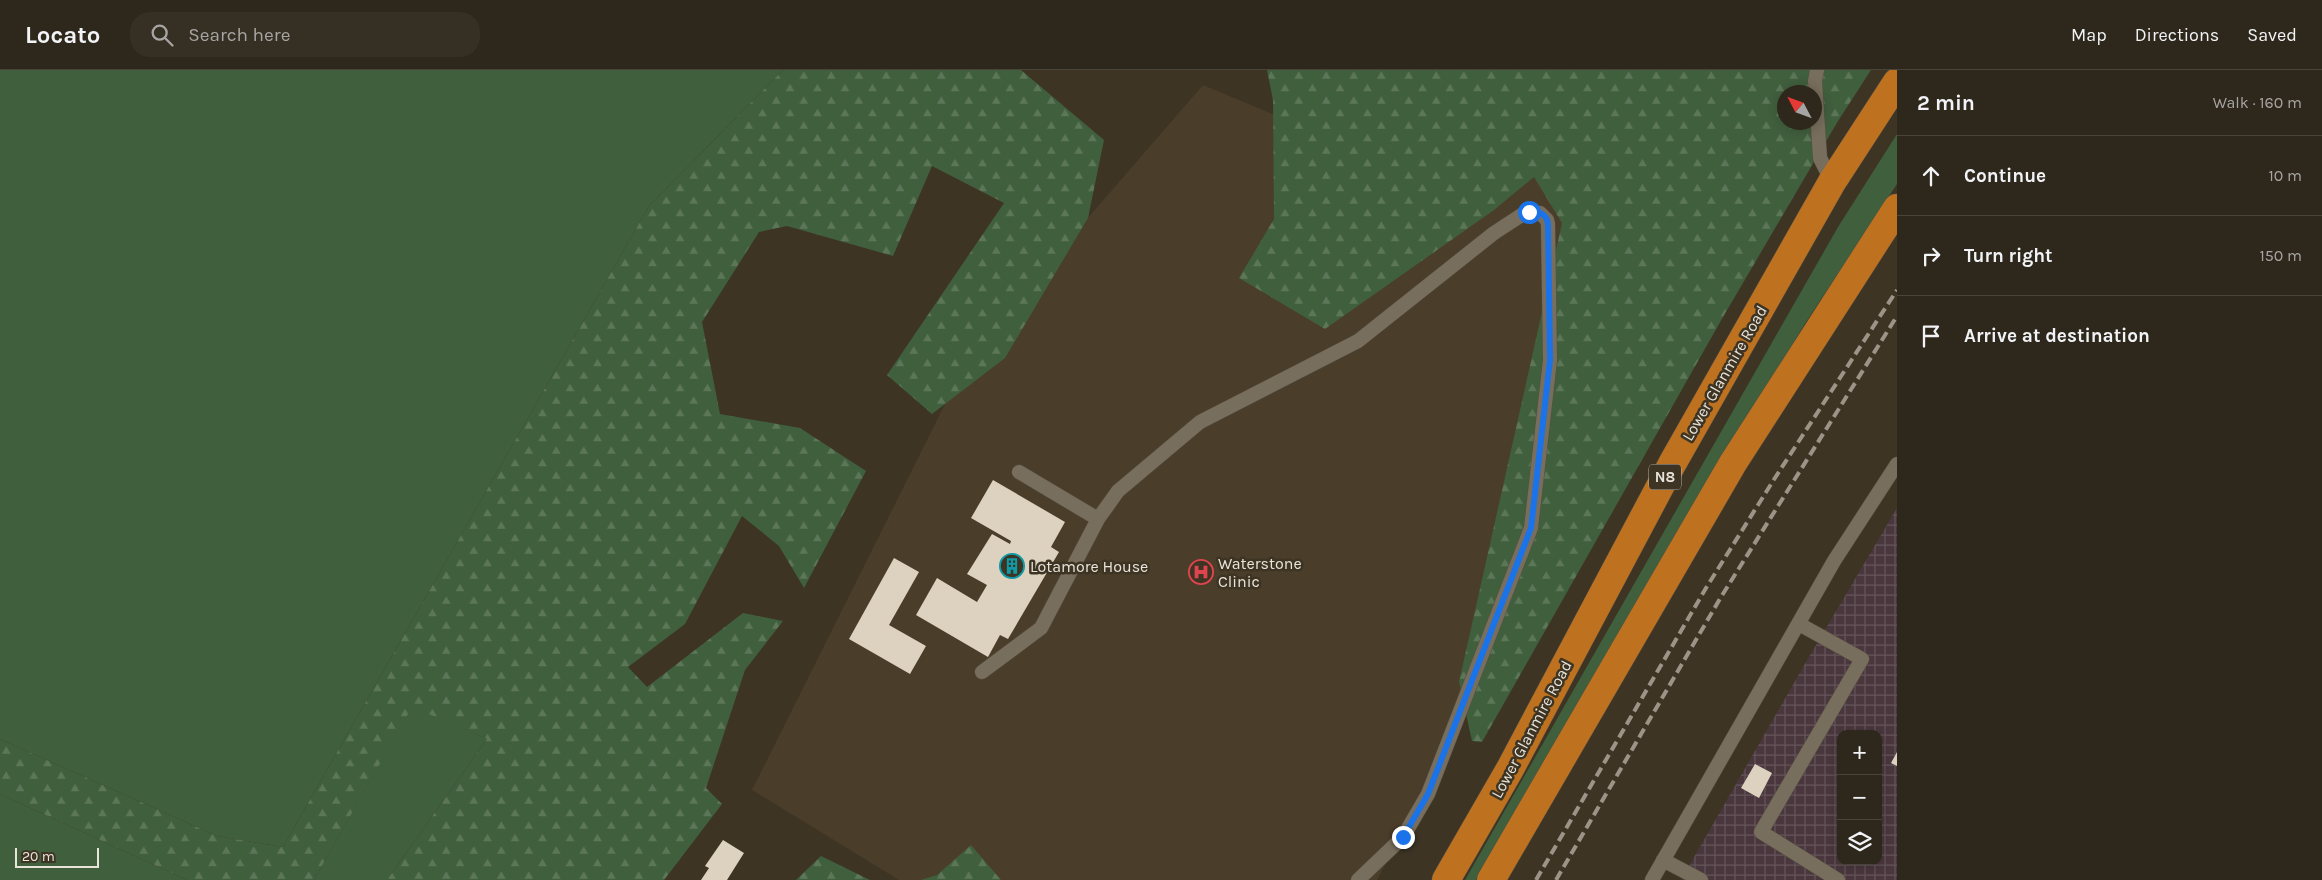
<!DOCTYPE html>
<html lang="en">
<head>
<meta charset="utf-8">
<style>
  body { margin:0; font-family:Karla,sans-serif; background:#362f24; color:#f1f3f6 }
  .controls { position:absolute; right:15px; bottom:15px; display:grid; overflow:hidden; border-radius:10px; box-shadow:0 2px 12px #0003 }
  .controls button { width:45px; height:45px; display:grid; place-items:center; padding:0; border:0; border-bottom:1px solid #49443a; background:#2e271b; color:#f1f3f6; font:25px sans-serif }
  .compass { position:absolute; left:1777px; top:15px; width:45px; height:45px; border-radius:50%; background:#2e271b; box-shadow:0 2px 12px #0003; rotate:311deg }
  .scale { position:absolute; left:15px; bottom:12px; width:84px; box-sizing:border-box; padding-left:5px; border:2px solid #e9e4da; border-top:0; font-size:14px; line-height:18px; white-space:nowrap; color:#e9e4da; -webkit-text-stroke:4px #3d3424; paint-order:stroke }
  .stop { position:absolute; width:15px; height:15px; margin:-11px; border:4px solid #1a73e8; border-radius:50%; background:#fff }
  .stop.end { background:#1a73e8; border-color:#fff; box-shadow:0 1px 5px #0008 }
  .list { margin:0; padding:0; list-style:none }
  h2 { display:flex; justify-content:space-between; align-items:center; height:65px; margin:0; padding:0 20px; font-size:21px }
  h2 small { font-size:16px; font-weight:400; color:#a7a5a3 }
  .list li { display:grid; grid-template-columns:32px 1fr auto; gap:15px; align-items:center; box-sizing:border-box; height:80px; padding:0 20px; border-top:1px solid #49443a }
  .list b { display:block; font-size:19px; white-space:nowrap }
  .list em { font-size:16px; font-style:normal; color:#a7a5a3 }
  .icon { flex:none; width:28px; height:28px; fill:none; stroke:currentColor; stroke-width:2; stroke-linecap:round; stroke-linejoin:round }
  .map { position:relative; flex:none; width:1897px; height:810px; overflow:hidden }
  header { display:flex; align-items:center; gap:30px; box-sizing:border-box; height:70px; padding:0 25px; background:#2e271b; border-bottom:1px solid #49443a }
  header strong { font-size:24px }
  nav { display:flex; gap:28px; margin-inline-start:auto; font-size:18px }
  .search { width:350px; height:45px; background:#362f24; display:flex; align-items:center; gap:12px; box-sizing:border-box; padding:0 18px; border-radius:20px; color:#a7a5a3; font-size:19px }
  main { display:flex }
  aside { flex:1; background:#2e271b }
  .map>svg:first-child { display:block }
  .industrial { fill:url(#industrial-grid); fill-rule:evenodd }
  .built { fill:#4a3d29 }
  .grass { fill:#405f3d }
  .forest { fill:url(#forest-firs); fill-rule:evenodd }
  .building { fill:#ddd2bf }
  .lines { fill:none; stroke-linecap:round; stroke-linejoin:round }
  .lane-casing { stroke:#574f42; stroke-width:15 }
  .highway-casing { stroke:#574f42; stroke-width:29 }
  .lane { stroke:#786e5d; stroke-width:14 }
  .highway { stroke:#be7220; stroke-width:28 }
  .rail { stroke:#9b9487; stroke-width:4; stroke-dasharray:10 5; stroke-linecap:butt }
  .route { stroke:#1a73e8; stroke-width:6 }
  .labels { text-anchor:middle; stroke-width:5; stroke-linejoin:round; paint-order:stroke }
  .shield { fill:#3d3424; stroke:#b5afa3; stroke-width:1 }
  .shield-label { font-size:15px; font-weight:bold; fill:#e9e4da }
  .street-label { font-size:16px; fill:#e9e4da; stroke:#3d3424 }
  .poi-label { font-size:16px; fill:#e9e4da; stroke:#3d3424; text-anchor:start }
</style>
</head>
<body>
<header>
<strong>Locato</strong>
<div class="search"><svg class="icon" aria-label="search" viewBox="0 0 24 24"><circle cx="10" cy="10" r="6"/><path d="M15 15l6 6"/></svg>Search here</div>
<nav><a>Map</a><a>Directions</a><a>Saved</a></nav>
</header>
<main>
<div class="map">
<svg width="1897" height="810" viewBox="0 0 1897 810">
  <defs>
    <pattern id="industrial-grid" width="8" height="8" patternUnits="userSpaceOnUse" patternTransform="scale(1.25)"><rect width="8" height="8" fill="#4a373e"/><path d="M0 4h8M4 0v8" fill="none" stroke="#645459"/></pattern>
    <pattern id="forest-firs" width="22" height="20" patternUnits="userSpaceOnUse" patternTransform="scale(1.25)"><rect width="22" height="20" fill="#405f3d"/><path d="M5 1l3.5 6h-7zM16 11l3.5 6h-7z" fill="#5c7658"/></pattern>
  </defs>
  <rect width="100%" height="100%" fill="#3d3424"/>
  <path class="industrial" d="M1897,438V810H1681L1806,592ZM1841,664H1878V791H1841Z"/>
  <path class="built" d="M1203,15L1415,103L1605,99L1715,178L1377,810H899L752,720L970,284Z"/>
  <path class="grass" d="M0,0H783L649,136L283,777L217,766L0,669Z
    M1897,64V114L1806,252L1663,487L1476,810H1465L1838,157Z
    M412,636L487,669L387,810H314Z
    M0,724L187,810H0Z"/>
  <path class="forest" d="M783,0H1021L1104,70L1088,148L1005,288L932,344L887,305L1004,133L932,96L893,186L787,156L759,162L702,252L720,344L800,358L866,401L804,518L779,476L742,446L685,554L628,597L647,617L743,543L783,551L745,600L706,718L722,734L664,810H387L487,669L412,637L314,810H187L0,724V669L217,766L283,777L649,136Z
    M1267,0H1871L1838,51L1723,247L1482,672L1472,671L1459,612L1562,153L1534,107L1494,140L1325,259L1239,208L1274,149L1273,30ZM1784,22H1814V52H1784Z
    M971,775L1001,810H921L937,805Z
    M821,786L870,810H796Z"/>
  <path class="building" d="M993,410L1065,452L1051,477L1059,482L1008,569L1000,565L988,587L916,545L937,508L977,532L987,515L967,504L992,464L1010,474L1011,471L971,448Z
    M894,488L919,502L889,555L926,576L910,604L849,569Z
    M1897,682V696L1891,693Z
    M1755,694L1772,703L1759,728L1741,718Z
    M723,770L744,783L727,810H701L709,798L705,796Z"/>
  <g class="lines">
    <defs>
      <path id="lane" d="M1817,0L1815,11L1820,88L1832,112
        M1019,402L1098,449
        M1799,554L1862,589L1761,762L1838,810
        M982,602L1041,558L1098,449L1118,421L1200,352L1358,271L1494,163L1523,144L1540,143L1547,150L1548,154L1550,290L1531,458L1428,724L1403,767L1358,810
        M1663,790L1701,810
        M1652,810L1834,491L1897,394"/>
      <path id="highway" d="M1446,810L1510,699L1672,394L1832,112L1897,12
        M1491,810L1733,393L1897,138"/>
    </defs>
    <use href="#lane" class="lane-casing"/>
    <use href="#highway" class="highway-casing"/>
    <use href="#lane" class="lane"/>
    <use href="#highway" class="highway"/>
    <path class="rail" d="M1536,810L1706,518L1773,411L1897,220
      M1556,810L1721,527L1897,246"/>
  </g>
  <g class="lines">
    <path class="route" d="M1403,767L1428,724L1531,458L1550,290L1548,154C1547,144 1539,141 1529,142"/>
  </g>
  <defs>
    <symbol id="building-ring" viewBox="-11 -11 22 22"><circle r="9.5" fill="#3d3424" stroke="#0f9aa8" stroke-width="1.5"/><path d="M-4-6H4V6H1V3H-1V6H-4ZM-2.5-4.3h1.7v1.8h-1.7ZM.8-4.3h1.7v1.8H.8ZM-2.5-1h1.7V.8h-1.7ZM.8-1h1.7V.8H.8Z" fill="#0f9aa8"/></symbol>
    <symbol id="hospital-ring" viewBox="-11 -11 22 22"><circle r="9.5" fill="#3d3424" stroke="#e0444e" stroke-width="1.5"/><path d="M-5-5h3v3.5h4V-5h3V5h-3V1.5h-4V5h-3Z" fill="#e0444e"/></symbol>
  </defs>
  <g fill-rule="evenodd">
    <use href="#building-ring" x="998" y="482" width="28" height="28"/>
    <use href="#hospital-ring" x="1187" y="488" width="28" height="28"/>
  </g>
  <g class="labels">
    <rect class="shield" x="1649" y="394.5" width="32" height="25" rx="4"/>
    <g class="shield-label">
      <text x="1665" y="412">N8</text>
    </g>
    <g class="street-label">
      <text transform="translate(1724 303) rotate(-60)" y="6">Lower Glanmire Road</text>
      <text transform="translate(1531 659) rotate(-62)" y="6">Lower Glanmire Road</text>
    </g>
    <g class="poi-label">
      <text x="1218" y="499">Waterstone<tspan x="1218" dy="18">Clinic</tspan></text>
      <text x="1030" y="502">Lotamore House</text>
    </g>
  </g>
</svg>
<div class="controls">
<button>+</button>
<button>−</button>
<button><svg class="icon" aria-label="layers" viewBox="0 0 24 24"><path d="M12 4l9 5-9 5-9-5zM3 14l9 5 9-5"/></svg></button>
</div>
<svg class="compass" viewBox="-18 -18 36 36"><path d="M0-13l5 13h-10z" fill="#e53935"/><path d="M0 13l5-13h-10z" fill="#a7a5a3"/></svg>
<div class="scale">20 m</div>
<div class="stop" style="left:1529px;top:142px"></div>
<div class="stop end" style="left:1403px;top:767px"></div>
</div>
<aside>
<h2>2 min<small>Walk · 160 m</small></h2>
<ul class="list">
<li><svg class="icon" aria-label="ahead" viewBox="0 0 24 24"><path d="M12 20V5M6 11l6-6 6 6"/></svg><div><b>Continue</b></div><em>10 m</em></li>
<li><svg class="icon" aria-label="right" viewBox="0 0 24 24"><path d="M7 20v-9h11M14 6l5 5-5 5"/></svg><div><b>Turn right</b></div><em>150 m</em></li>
<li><svg class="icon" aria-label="arrive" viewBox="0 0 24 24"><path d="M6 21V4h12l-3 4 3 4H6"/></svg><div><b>Arrive at destination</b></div></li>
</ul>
</aside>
</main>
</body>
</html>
